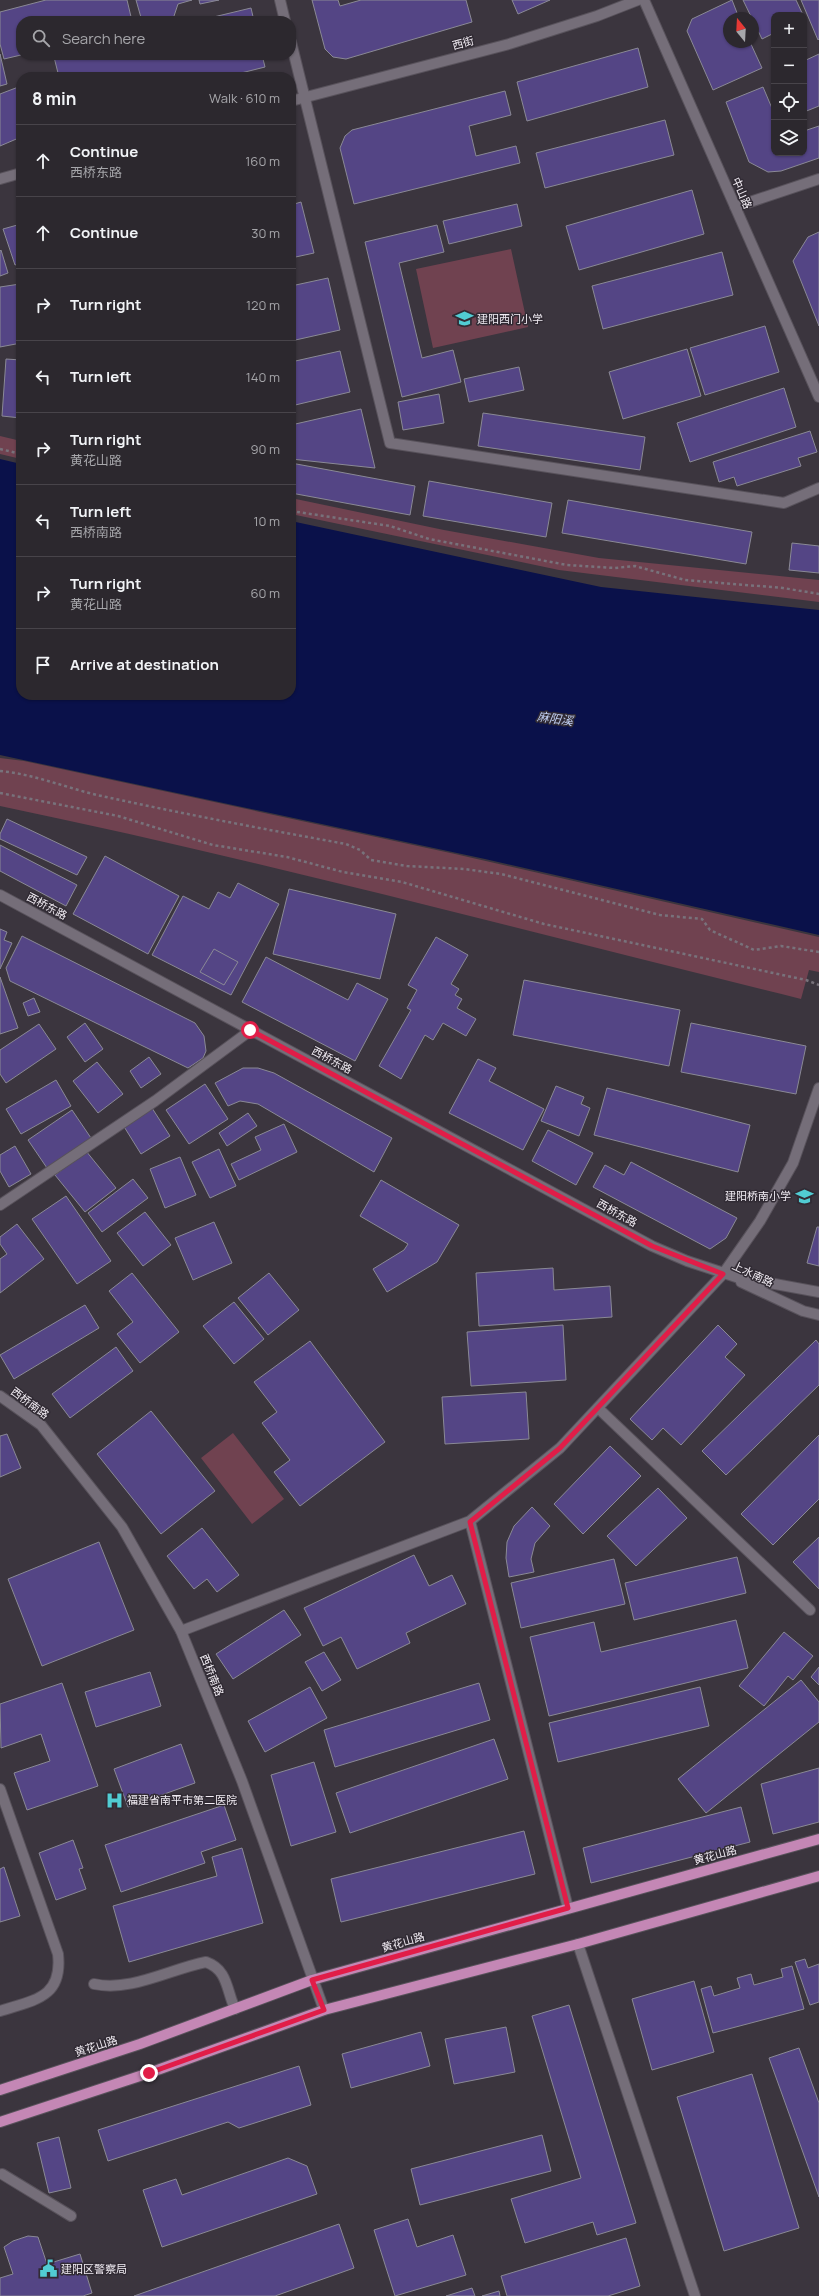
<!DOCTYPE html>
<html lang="en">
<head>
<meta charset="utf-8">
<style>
  body { margin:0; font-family:Manrope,"Noto Sans SC",sans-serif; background:#343036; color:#f1f3f6 }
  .controls { position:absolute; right:12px; top:12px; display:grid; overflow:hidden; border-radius:8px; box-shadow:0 1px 3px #0004 }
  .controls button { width:36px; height:36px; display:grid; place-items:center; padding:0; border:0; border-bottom:1px solid #48444a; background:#2c282e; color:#f1f3f6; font:20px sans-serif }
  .compass { position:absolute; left:723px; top:12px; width:36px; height:36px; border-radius:50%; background:#2c282e; box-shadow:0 1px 3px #0004; rotate:342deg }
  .stop { position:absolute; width:12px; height:12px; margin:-9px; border:3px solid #e11d48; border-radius:50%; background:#fff }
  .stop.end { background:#e11d48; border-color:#fff; box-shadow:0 1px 4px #0008 }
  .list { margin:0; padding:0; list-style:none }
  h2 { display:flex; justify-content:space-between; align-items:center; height:52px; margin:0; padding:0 16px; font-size:17px }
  h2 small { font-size:13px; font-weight:400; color:#a6a6aa }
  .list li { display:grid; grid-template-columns:26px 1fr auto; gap:12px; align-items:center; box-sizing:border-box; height:72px; padding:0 16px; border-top:1px solid #48444a }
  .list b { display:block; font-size:15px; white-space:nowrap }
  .list p { margin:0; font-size:13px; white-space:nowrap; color:#a6a6aa }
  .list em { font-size:13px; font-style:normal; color:#a6a6aa }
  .icon { flex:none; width:22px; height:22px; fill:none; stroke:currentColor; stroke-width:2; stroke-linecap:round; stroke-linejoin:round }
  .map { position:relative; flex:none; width:819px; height:2296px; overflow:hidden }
  .search { position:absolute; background:#2c282e; box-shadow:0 1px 3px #0004; left:16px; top:16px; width:280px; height:44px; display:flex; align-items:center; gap:10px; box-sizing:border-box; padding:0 14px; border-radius:16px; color:#a6a6aa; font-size:15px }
  .panel { position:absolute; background:#2c282e; box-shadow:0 1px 3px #0004; left:16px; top:72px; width:280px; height:628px; border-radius:16px }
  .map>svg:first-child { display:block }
  .green { fill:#704250 }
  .water { fill:#0a114a }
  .building { fill:#544585; stroke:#8a8995 }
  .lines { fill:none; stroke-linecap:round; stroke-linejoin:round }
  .lane-casing { stroke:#58525b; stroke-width:12 }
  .street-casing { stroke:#58525b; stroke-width:12 }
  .secondary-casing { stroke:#58525b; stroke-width:12 }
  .primary-casing { stroke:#58525b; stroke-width:12 }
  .path { stroke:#78727b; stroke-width:2.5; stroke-dasharray:3 3; stroke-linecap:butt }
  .lane { stroke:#756e79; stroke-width:10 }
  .street { stroke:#756e79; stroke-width:10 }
  .secondary { stroke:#756e79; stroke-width:10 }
  .primary { stroke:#c487b5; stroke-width:10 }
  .route { stroke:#e11d48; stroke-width:5 }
  .labels { text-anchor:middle; stroke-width:3; stroke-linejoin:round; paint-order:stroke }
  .street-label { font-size:11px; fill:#f2edf4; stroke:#312b34 }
  .poi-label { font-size:11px; fill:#f2edf4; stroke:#312b34; text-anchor:start }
  .water-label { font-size:12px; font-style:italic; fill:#bfcdf1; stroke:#312b34 }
</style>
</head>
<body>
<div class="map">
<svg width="819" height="2296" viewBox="0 0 819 2296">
  <rect width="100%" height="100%" fill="#3b353e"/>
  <path class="green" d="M511,249L528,327L433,348L416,269Z
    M0,436L21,441V459L0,454Z
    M291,498L444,530L599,558L819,580V602L559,570L291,514Z
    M0,758L24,761L455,854L819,937V972L809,970L801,999C534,933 269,862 0,806Z
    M233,1433L284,1499L252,1524L201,1458Z"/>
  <path class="water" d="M0,459L21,464V695H291V521L601,587L819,610V935L485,859L0,755Z"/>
  <path class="building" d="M46,0H127L132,21H21V55L4,59L0,44V12Z
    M136,0H192L178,4L173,19L142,21Z
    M199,0H219L200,4Z
    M312,0H338L340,6L361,0H466L472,22L346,59L333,57L325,49Z
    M512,0H550L518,14Z
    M732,0L739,18H729V42H750L762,68L713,90L687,31L692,19Z
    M743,0H796L803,15H774V33L762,39Z
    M801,0H819V39L818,40Z
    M251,8L254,21H197Z
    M638,48L648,87L527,121L517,82Z
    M0,54L7,84L0,86Z
    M819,54V106L804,112V61Z
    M61,55H262L265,67L225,77H59L54,57Z
    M21,86V137L0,146V94Z
    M763,87L774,113V153H804V131L819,126V158L781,171L768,172L749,162L726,102Z
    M505,91L511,115L469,126L476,156L516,146L520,163L354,204L340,148L345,136L352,130Z
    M665,120L674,155L545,188L536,153Z
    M692,190L704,234L579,270L566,226Z
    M301,202L314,253L291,258V205Z
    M517,204L522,226L449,244L443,221Z
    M21,224V263L15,265L3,229Z
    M437,225L444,252L399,263L422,358L453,350L461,382L402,397L365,242Z
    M819,232V326L793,261L808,237Z
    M1,250L8,273L0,276V251Z
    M722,252L733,295L603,329L592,286Z
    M328,278L340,330L291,341V286Z
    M20,284L21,343L0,347V287Z
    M765,326L779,372L705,395L690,348Z
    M687,349L701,396L623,419L609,372Z
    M340,351L350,392L291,406V362Z
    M6,359L21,360V418L2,416Z
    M519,367L524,390L469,402L464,379Z
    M784,388L796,427L690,462L677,423Z
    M439,394L444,423L403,430L398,402Z
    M361,409L375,468L291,459V425Z
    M483,413L645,437L640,470L478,446Z
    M810,431L817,452L798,458L801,466L737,486L734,477L719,482L713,462Z
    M291,463L415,486L410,515L291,493Z
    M429,481L552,503L546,537L423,516Z
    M568,500L752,532L746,564L562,533Z
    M792,543L819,546V573L789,570Z
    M7,819L87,857L77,875L0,839V834Z
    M0,845L77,885L66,906L0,871Z
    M105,856L179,896L148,954L73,914Z
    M238,883L279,904L231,995L152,955L183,896L209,909L218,892L230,898Z
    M289,889L396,914L380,979L273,954Z
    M0,929L7,932L4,940L12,943L0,969Z
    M22,936L195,1023L204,1036L206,1051L203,1058L188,1068L10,981L6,968Z
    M436,937L468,955L451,984L459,989L455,995L462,999L457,1008L476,1019L466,1036L443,1023L433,1040L425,1035L401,1079L379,1066L411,1010L407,1008L417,990L408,985Z
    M214,949L238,962L224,985L200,972Z
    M266,957L348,1000L357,983L388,999L355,1061L242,1002Z
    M0,977L18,1028L0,1034Z
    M524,980L680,1010L669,1066L513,1035Z
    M34,998L40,1012L28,1016L23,1003Z
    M85,1023L103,1049L85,1062L67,1037Z
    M691,1023L806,1046L796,1094L681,1072Z
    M39,1024L56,1049L6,1083L0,1074V1050Z
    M149,1057L161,1074L141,1088L130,1071Z
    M478,1059L496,1068L489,1081L544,1109L523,1150L449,1113Z
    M97,1062L123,1094L98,1113L73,1081Z
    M243,1068H258L274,1073L392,1138L374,1172L258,1104L240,1101L228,1106L215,1083Z
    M56,1080L71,1106L21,1134L6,1109Z
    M205,1084L228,1119L189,1144L166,1110Z
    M556,1086L584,1097L581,1104L590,1108L579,1136L541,1121Z
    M607,1088L750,1125L738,1172L594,1135Z
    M152,1108L170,1136L141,1154L123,1125Z
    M72,1110L91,1138L47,1168L28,1140Z
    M248,1113L257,1126L227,1146L219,1133Z
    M284,1124L297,1152L239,1180L231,1164L261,1150L255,1137Z
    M548,1130L593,1153L576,1185L532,1161Z
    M15,1146L31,1174L9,1187L0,1171V1155Z
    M219,1149L236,1186L210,1198L192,1162Z
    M86,1151L116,1188L85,1212L55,1175Z
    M180,1157L196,1195L165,1208L150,1169Z
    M631,1162L737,1218L726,1238L710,1249L593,1187L605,1165L624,1175Z
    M133,1179L148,1198L102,1232L88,1213Z
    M381,1180L459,1225L437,1262L387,1292L373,1269L404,1250L408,1244L360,1216Z
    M66,1196L111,1261L77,1284L32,1219Z
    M145,1212L171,1245L143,1266L117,1233Z
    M214,1222L232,1263L193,1280L175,1238Z
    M17,1224L44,1259L0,1293V1259L7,1254L0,1244V1237Z
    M817,1227H819V1266L807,1263Z
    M553,1268L554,1290L610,1286L612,1317L479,1326L476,1273Z
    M132,1273L179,1332L140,1363L117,1334L133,1322L109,1291Z
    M269,1273L299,1310L268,1335L238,1298Z
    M234,1302L264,1339L234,1364L203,1326Z
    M85,1305L99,1328L14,1379L0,1355Z
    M563,1325L566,1380L471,1386L467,1332Z
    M718,1325L737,1344L725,1357L745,1375L681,1445L663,1428L652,1440L630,1419Z
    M816,1340L819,1344V1385L726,1475L702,1451Z
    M310,1341L385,1442L300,1506L274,1472L290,1460L262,1423L277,1412L254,1382Z
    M116,1347L133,1371L70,1418L52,1394Z
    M526,1392L529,1439L445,1444L442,1397Z
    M151,1411L215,1491L161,1534L97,1454Z
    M7,1434L21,1468L0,1477V1436Z
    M819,1435V1499L773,1545L741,1514Z
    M610,1446L641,1476L583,1534L554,1504Z
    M658,1488L687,1518L636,1566L607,1536Z
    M532,1507L550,1526L535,1543L531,1559L534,1572L509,1577L506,1558L507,1542L514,1526Z
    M202,1528L239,1575L217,1592L207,1579L194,1589L167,1556Z
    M819,1537V1589L793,1562Z
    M99,1542L134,1630L42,1666L8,1579Z
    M414,1555L429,1586L452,1575L466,1604L406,1633L410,1643L357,1669L341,1637L323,1646L304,1608Z
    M737,1557L746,1593L634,1620L625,1583Z
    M614,1559L625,1604L521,1628L511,1583Z
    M284,1610L301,1635L233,1679L216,1654Z
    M736,1620L748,1668L549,1716L530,1637L594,1622L601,1652Z
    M784,1632L813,1656L793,1680L788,1676L764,1706L739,1686Z
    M324,1652L341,1680L322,1691L305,1662Z
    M819,1667V1685L811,1677Z
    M150,1672L161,1706L96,1727L85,1692Z
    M801,1680L819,1702V1722L706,1813L678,1779Z
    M62,1683L98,1786L27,1810L14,1773L50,1761L41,1734L1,1748L0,1704Z
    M479,1683L490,1720L335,1767L324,1730Z
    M310,1687L327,1718L265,1752L248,1721Z
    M700,1687L709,1726L558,1762L549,1723Z
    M494,1739L508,1779L350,1833L336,1793Z
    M181,1744L195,1783L128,1807L114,1769Z
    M314,1762L336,1832L291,1846L271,1775Z
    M819,1768V1822L773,1834L761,1784Z
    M224,1805L236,1840L201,1852L205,1863L121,1892L105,1845Z
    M741,1807L750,1842L591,1883L583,1848Z
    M524,1831L535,1874L341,1922L331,1879Z
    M73,1840L83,1868L79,1869L86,1889L56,1900L39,1853Z
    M242,1848L263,1923L129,1962L113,1906L217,1876L212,1857Z
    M4,1867L20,1916L0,1922V1869Z
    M805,1959L808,1968L819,1964V2002L810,2005L795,1962Z
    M792,1966L804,2009L713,2033L701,1989L711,1986L714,1996L740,1988L737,1978L751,1974L754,1985L783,1977L781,1969Z
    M694,1981L714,2052L652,2070L632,1999Z
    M569,2005L636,2223L597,2235L593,2222L525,2243L511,2199L581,2178L532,2016Z
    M506,2027L515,2072L454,2084L445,2039Z
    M421,2032L430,2066L351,2088L342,2054Z
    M799,2048L819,2103V2197L769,2058Z
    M299,2066L311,2105L239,2128L228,2122L108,2161L98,2130Z
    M752,2074L799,2228L724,2251L677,2097Z
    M542,2135L551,2171L420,2205L411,2169Z
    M59,2137L71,2188L49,2193L37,2143Z
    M288,2158L307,2166L317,2194L162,2247L143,2190L176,2179L182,2195Z
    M408,2219L417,2247L453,2235L466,2275L395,2296L374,2230Z
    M339,2224L354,2268L275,2296H134Z
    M28,2236L38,2237L47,2264L80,2254L92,2293L83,2296H0V2278L13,2274L4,2247L13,2241Z
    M626,2238L640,2286L608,2296H507L501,2276Z
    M472,2288L475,2296H446Z
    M499,2291L500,2296H482Z"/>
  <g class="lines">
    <defs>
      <path id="lane" d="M598,1408L810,1610
        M0,1789L58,1954C63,1998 34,2000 0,2011
        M94,1984C131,1992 170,1969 206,1962C228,1970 226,1989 235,2009
        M2,2174L71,2216"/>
      <path id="street" d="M280,0L285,21
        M644,0L819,397
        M291,42L390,443L784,503L819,488
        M291,101L509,44L597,16L638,0
        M0,179L21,173
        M735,207L819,179
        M0,1205L155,1101L251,1030
        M470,1521L568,1908
        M181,1631L470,1521L560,1448L723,1274L760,1221L793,1163L819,1088"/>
      <path id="secondary" d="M0,895L652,1246L687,1261L736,1277L819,1292
        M741,1282L803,1311L819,1315
        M0,1396L41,1425L122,1527L181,1631L242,1781L324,2010
        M578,1944L695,2296"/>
      <path id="primary" d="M0,2090L140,2044L312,1980L819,1839
        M0,2122L149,2073L324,2010L578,1944L819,1876"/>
    </defs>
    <use href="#lane" class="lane-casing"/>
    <use href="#street" class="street-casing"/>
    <use href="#secondary" class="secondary-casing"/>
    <use href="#primary" class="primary-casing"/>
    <path class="path" d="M0,449L21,454
      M291,511L390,526L429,539L567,565L615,568L635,566L685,580L783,588L819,594
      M0,771C33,774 64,787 97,795C179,813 263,829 346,844L360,850L371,860L407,866L464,869L501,874L660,915L702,919L710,930L754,950L781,946L819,952
      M0,793L118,816L213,845L287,857L343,872L402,882L544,924L806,980L819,985"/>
    <use href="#lane" class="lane"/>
    <use href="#street" class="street"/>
    <use href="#secondary" class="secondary"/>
    <use href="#primary" class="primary"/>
  </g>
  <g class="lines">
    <path class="route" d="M149,2073L324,2010L312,1980L568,1908L470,1522L560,1448L723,1274L652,1246L250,1030"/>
  </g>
  <defs>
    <symbol id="school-bare" viewBox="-9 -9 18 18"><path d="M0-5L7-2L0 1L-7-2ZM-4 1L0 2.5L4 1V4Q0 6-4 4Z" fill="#51ccd3" stroke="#312b34" stroke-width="2.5" paint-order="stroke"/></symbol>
    <symbol id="hospital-bare" viewBox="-9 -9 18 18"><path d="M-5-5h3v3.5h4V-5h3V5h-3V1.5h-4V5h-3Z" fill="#51ccd3" stroke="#312b34" stroke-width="2.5" paint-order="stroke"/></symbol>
    <symbol id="civic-bare" viewBox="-9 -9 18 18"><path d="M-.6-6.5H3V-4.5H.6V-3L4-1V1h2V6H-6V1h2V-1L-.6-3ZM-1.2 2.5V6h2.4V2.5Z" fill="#51ccd3" stroke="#312b34" stroke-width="2.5" paint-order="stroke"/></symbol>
  </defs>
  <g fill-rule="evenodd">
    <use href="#school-bare" x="452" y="306" width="25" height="25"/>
    <use href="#school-bare" x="792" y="1184" width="25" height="25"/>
    <use href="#hospital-bare" x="102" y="1788" width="25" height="25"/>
    <use href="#civic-bare" x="36" y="2256" width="25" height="25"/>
  </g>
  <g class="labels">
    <g class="street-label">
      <text transform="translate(463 43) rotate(-15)" y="4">西街</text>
      <text transform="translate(742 193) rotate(66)" y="4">中山路</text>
      <text transform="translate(47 906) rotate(28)" y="4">西桥东路</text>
      <text transform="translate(332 1060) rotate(28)" y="4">西桥东路</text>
      <text transform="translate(617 1213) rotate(29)" y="4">西桥东路</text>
      <text transform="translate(753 1274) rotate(25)" y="4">上水南路</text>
      <text transform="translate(30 1403) rotate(37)" y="4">西桥南路</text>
      <text transform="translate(212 1675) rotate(68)" y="4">西桥南路</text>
      <text transform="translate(715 1855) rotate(-15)" y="4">黄花山路</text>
      <text transform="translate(403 1942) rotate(-16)" y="4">黄花山路</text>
      <text transform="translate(96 2046) rotate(-18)" y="4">黄花山路</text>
    </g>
    <g class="poi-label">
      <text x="477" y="323">建阳西门小学</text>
      <text x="791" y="1200" text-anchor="end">建阳桥南小学</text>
      <text x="127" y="1804">福建省南平市第二医院</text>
      <text x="61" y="2273">建阳区警察局</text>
    </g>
    <g class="water-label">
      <text transform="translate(555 719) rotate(8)" y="4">麻阳溪</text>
    </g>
  </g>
</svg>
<div class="controls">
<button>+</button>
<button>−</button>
<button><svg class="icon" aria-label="locate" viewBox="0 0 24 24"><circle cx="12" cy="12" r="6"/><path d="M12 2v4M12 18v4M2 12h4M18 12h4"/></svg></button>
<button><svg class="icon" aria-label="layers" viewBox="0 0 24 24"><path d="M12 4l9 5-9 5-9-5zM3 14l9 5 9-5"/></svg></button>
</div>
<svg class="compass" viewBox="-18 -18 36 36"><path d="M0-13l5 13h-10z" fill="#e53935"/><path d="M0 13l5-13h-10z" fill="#a6a6aa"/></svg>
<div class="stop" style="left:250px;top:1030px"></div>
<div class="stop end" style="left:149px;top:2073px"></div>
<div class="search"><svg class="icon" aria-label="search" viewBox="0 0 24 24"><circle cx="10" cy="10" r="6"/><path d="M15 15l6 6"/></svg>Search here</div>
<section class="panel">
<h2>8 min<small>Walk · 610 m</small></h2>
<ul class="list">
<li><svg class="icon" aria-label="ahead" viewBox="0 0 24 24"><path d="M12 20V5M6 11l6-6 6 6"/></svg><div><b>Continue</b><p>西桥东路</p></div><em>160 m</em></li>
<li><svg class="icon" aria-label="ahead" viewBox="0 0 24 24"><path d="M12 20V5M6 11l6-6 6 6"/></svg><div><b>Continue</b></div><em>30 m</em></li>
<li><svg class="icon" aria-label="right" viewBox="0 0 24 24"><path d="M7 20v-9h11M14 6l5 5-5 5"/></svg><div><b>Turn right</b></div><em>120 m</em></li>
<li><svg class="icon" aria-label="left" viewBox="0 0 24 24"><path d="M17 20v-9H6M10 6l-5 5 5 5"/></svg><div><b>Turn left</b></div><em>140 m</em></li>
<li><svg class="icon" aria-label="right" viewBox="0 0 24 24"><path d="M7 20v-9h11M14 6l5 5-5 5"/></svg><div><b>Turn right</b><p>黄花山路</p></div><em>90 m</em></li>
<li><svg class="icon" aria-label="left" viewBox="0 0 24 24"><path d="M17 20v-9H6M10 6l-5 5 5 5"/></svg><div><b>Turn left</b><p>西桥南路</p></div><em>10 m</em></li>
<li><svg class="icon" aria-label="right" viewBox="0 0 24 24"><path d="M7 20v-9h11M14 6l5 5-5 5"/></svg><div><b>Turn right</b><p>黄花山路</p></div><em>60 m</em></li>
<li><svg class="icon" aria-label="arrive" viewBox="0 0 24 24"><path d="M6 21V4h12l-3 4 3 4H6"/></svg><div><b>Arrive at destination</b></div></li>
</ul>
</section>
</div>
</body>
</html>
